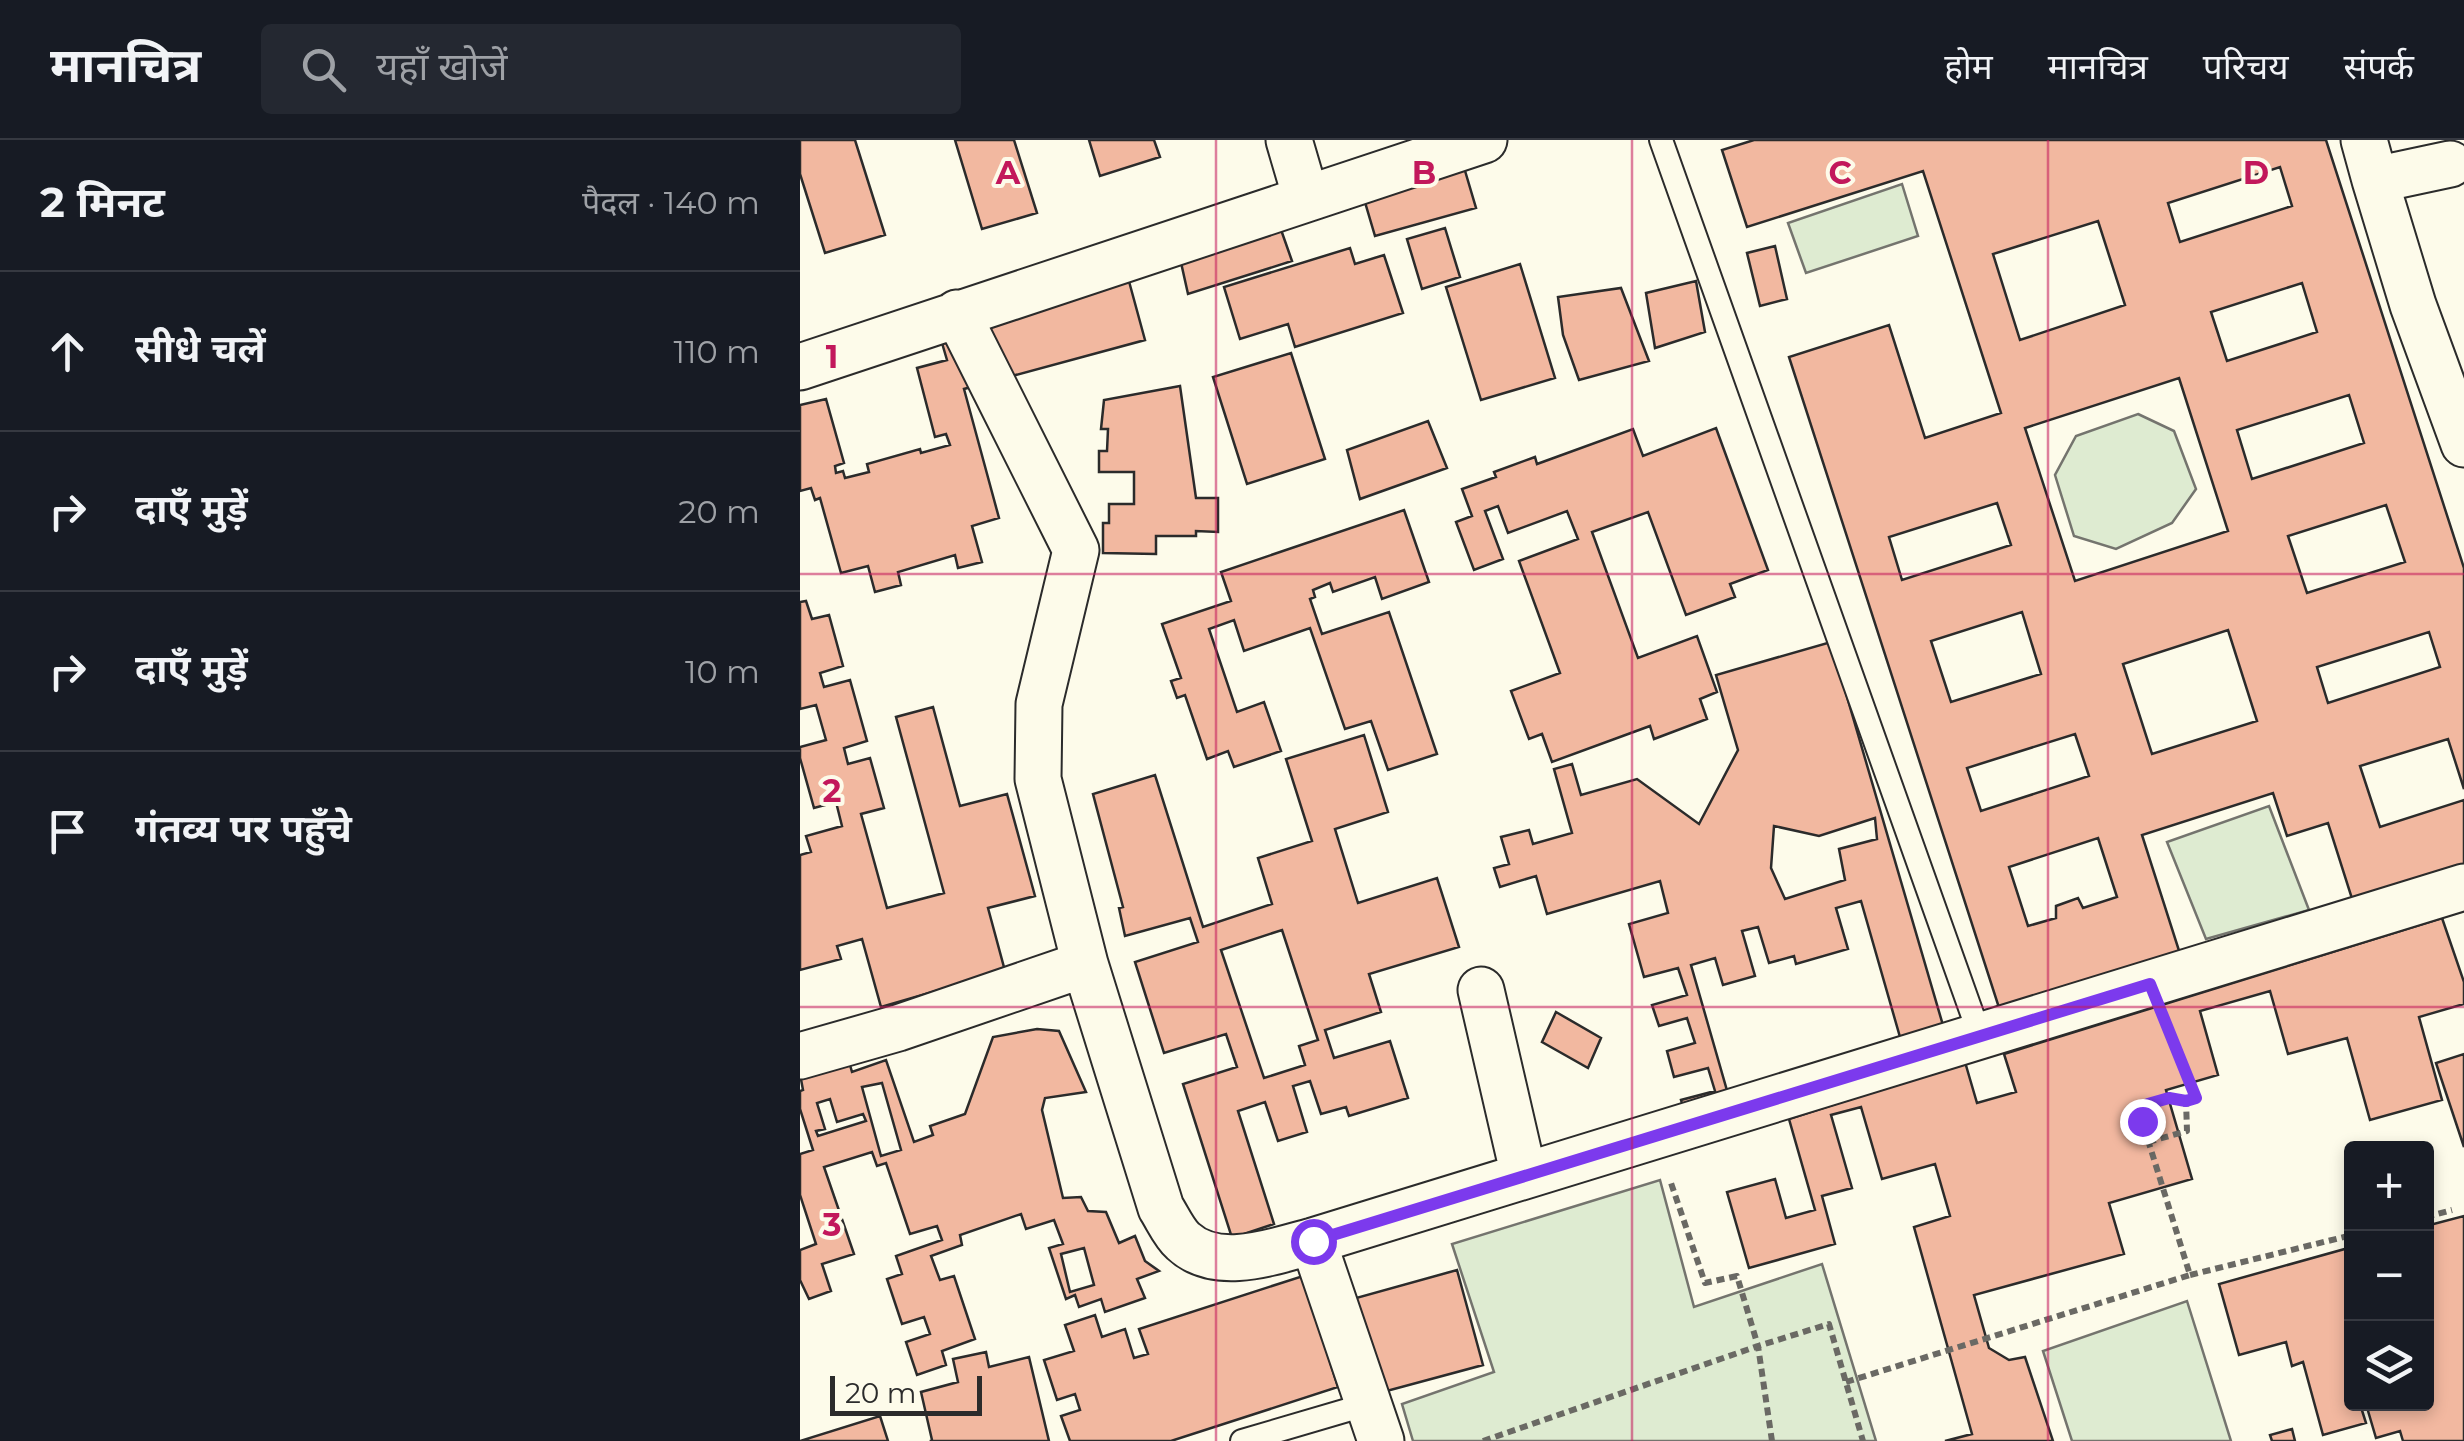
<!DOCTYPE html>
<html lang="hi">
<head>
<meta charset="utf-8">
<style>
  body { margin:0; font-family:Montserrat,"Noto Sans Devanagari",sans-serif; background:#242831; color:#f1f3f6 }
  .controls { position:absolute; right:30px; bottom:30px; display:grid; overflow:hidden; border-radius:10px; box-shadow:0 5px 15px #0003 }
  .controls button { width:90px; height:90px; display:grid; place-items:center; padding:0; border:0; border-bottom:2px solid #363941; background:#171b24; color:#f1f3f6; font:50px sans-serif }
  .scale { position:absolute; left:30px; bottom:25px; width:152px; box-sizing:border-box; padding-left:10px; border:5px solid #2b2b2b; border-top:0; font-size:28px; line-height:35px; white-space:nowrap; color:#2b2b2b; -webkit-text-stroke:8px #fdfbea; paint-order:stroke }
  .stop { position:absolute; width:30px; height:30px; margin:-22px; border:8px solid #7c3aed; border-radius:50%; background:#fff }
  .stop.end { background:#7c3aed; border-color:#fff; box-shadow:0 2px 10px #0008 }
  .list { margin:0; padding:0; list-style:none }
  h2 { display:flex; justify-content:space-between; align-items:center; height:130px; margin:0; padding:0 40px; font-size:42px }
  h2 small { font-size:32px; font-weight:400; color:#9ea1a6 }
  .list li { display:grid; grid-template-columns:65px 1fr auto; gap:30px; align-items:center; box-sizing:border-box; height:160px; padding:0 40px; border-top:2px solid #363941 }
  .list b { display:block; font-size:38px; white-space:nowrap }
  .list em { font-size:32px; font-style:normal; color:#9ea1a6 }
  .icon { flex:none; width:55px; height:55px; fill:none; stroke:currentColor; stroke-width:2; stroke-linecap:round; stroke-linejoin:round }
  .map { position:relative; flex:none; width:1664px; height:1301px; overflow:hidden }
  header { display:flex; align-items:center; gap:60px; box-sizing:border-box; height:140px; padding:0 50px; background:#171b24; border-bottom:2px solid #363941 }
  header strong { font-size:48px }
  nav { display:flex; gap:55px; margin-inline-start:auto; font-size:35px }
  .search { width:700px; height:90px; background:#242831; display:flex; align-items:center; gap:25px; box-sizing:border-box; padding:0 35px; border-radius:10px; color:#9ea1a6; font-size:38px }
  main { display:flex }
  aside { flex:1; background:#171b24 }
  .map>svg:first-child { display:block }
  .green { fill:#deebd1; stroke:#74746e; stroke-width:2.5 }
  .building { fill:#f2b8a0; stroke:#2b2b2b; stroke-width:2.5; fill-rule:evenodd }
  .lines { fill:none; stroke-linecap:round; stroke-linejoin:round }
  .service-casing { stroke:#2b2b2b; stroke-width:26 }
  .minor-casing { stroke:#2b2b2b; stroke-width:49 }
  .path { stroke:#6a6964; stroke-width:6; stroke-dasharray:8 5; stroke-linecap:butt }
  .service { stroke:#fdfbea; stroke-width:22 }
  .minor { stroke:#fdfbea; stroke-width:45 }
  .route { stroke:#7c3aed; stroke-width:12 }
  .grid { fill:none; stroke:#c2185b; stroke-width:2.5; stroke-opacity:0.55 }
  .grid-label { font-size:32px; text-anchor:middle; font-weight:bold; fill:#c2185b; stroke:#fdfbea; stroke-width:8; stroke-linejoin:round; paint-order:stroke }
</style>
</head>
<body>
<header>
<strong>मानचित्र</strong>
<div class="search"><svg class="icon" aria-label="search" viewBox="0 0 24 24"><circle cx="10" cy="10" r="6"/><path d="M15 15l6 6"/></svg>यहाँ खोजें</div>
<nav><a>होम</a><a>मानचित्र</a><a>परिचय</a><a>संपर्क</a></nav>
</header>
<main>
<aside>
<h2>2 मिनट<small>पैदल · 140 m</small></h2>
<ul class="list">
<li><svg class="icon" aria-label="ahead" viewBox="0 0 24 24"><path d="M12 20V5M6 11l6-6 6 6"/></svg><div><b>सीधे चलें</b></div><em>110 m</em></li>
<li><svg class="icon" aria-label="right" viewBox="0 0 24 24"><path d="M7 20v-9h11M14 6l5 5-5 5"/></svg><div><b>दाएँ मुड़ें</b></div><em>20 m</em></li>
<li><svg class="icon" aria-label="right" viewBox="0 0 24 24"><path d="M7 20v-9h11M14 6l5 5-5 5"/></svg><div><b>दाएँ मुड़ें</b></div><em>10 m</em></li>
<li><svg class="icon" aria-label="arrive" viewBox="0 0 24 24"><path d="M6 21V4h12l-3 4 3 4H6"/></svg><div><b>गंतव्य पर पहुँचे</b></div></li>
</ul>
</aside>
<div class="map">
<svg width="1664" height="1301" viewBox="0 0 1664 1301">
  <rect width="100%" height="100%" fill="#fdfbea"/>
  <path class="green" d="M1102,44L1118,96L1006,133L988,83Z
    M1338,274L1374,291L1396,349L1372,383L1316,409L1274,396L1255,335L1276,296Z
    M1469,666L1509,770L1406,799L1367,702Z
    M860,1040L894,1167L1022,1124L1076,1301H613L602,1264L694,1232L652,1104Z
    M1387,1161L1431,1301H1272L1243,1211Z"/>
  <path class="building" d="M0,0H55L85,95L25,113L0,34Z
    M155,0H214L237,73L182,89Z
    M289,0H354L360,17L300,36Z
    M954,0H1526L1664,428V649L1648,599L1560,626L1580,687L1664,660V730L1554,765L1528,683L1487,696L1473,653L1342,695L1382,820L1202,877L989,217L1089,185L1125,298L1201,273L1123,31L947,87L922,10ZM1480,27L1492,66L1380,102L1368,63ZM1298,81L1325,165L1220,200L1193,114ZM1502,143L1517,192L1427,221L1411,172ZM1379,238L1428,391L1275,441L1225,288ZM1549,255L1564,303L1452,339L1437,290ZM1197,363L1211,405L1102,440L1089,397ZM1586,365L1605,422L1507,453L1488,396ZM1222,472L1241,534L1151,562L1131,501ZM1428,490L1457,581L1352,614L1323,524ZM1629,492L1640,527L1528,563L1517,527ZM1275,594L1289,636L1181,671L1167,628ZM1298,698L1317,757L1283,768L1278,758L1256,766V778L1228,786L1209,727Z
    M663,24L676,68L575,96L562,52Z
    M479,84L492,121L388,154L380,118Z
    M645,88L660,137L622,149L607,99Z
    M975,106L987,159L960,166L947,113Z
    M550,108L555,124L584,115L603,173L495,207L488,184L440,199L424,147Z
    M324,123L345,200L164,249L199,378L172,386L182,422L158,428L155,415L98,432L101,445L75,452L68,426L41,433L20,358L15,360L11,348L0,351V265L26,259L44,323L35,326L36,333L43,331L45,338L69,332L67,324L120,309L121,313L150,305L146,294L135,297L117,228L147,220L142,203L174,195L183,185Z
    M720,124L755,238L681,260L646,147Z
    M896,141L905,192L855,208L846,153Z
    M821,148L849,221L779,240L763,195L758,157Z
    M491,213L525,319L447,344L413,237Z
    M380,246L396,358H418V392L396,391V396H356V414L303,413V383H309V364H334V332H299V311H307L308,289H301L304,260Z
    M628,281L647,328L560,359L547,310Z
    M916,288L968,430L930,444L935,457L886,475L848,372L792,392L838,518L897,496L917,552L900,559L907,579L854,599L850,586L752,622L742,594L729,599L711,551L760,533L719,421L778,399L767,371L708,393L698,366L685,371L703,419L674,430L656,382L672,376L662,349L696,337L694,332L735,317L737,324L833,289L843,316Z
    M604,370L629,442L582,459L575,437L533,452L530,443L513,450L515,457L510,459L522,494L589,472L637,614L588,630L571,581L545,589L510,488L444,511L434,480L409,489L437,572L464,562L481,611L434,627L428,611L407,619L385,555L377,558L371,541L381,538L362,484L431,461L421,432Z
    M6,461L12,479L29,475L43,526L20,533L24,547L50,540L67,601L44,608L48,624L70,618L84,668L61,674L87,768L144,753L96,577L133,567L160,666L207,654L235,756L188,768L205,831L81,867L62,799L37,806L41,819L0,830V715L11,712L6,696L42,686L36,662L14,668L0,618V607L26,600L16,565L0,569V462Z
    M1031,502L1147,899L1104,911L1061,761L1036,768L1048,809L996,824L994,816L969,823L958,787L942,791L955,836L923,845L915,818L891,825L932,968L887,981L881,960L915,951L908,928L874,937L867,911L895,903L887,878L859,886L852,865L887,855L878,828L844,837L829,784L868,773L860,741L747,774L736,736L700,747L694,728L709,724L701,697L729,690L733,704L772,693L754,629L772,624L781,655L837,639L899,684L938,610L916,535ZM1075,678L1077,699L1039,709L1045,740L985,759L971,728L974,686L1019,696Z
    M564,595L588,672L535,689L558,763L637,738L659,807L569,834L581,872L525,890L534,918L590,901L608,958L549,976L546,967L521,974L510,941L493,946L507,992L478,1001L465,962L438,971L474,1084L432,1098L383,944L437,927L426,894L364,913L335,822L398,802L390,778L325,796L319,768L323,767L293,654L355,635L403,787L472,764L458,718L512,701L486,619ZM482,790L518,900L499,906L505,925L464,938L421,810Z
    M1642,778L1664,842V864L1619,877L1642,960L1570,980L1547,898L1488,914L1470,851L1400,871L1418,935L1366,950L1392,1039L1309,1063L1324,1114L1174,1155L1189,1208L1209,1220L1225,1217L1253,1301H1145L1172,1294L1114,1087L1150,1076L1135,1024L1082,1039L1061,967L1031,975L1052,1048L1022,1056L1035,1104L949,1128L927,1052L975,1039L986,1078L1015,1070L989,979L1165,922L1177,963L1216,952L1204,914Z
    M756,872L801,898L788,928L742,902Z
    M237,889L259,891L286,952L245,958L242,970L263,1058L281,1057L288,1071L306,1072L319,1103L335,1096L345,1121L359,1131L337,1139L345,1158L305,1172L301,1159L279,1167L275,1155L266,1159L249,1108L263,1104L254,1080L226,1089L221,1074L160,1095L162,1105L131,1116L140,1140L154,1136L175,1199L142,1211L146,1225L117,1235L106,1202L130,1194L124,1177L102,1184L87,1139L102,1134L96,1116L142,1100L137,1086L110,1094L86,1023L77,1026L72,1012L24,1027L54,1114L22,1124L31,1151L9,1159L0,1140V1110L16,1104L0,1055V1014L13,1010L0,969V951L3,950L0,934L48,918L52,932L86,920L114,1002L133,995L130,986L165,974L193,897ZM82,943L101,1010L81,1016L62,947ZM30,959L37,982L63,974L66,981L18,996L16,991L25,989L17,963ZM284,1108L294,1145L270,1152L261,1114Z
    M1664,914V1007L1636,923Z
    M1664,1076V1301H1603L1600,1291L1576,1298L1566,1264H1626V1086Z
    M1552,1107V1264H1560L1566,1283L1523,1295L1503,1222L1492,1226L1486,1202L1439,1215L1419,1144Z
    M657,1130L683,1225L583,1252L556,1158Z
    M503,1136L538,1247L371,1301H270L261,1276L280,1270L275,1254L257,1260L244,1220L274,1211L265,1185L295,1175L302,1197L325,1189L334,1218L348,1214L339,1189Z
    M186,1212L189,1227L229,1217L249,1301H130L132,1300L121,1252L158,1242L153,1219Z
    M80,1276L88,1301H0Z
    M1492,1289L1495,1301H1472L1470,1295Z"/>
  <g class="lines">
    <defs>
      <path id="service" d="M861,0L1180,896
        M442,1301L568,1264"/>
      <path id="minor" d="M489,0L506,58
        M1564,0L1575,40
        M1650,24L1575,40L1613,165L1664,304
        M157,173L276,410L239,564L238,639L285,824L361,1068C368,1079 374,1093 383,1101C417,1133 475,1111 513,1101L1664,747
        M0,227L684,0
        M681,850L724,1036
        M0,916L98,888L285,824
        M513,1101L581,1301"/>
    </defs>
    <use href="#service" class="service-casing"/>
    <use href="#minor" class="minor-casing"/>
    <path class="path" d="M1348,1002L1387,991L1386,961
      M1626,1077L1652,1070
      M1390,1135L1552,1095
      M1046,1242L1390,1135L1342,981L1348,964L1369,958H1395L1368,889
      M683,1301L958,1206L937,1136L905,1143L870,1040
      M972,1301L958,1206L1029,1184L1063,1301"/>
    <use href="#service" class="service"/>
    <use href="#minor" class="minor"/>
  </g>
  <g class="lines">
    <path class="route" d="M513,1101L1350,844L1396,958L1386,961L1369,958L1348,964L1342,981"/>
  </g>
  <path class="grid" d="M416,0V1301M832,0V1301M1248,0V1301M0,434H1664M0,867H1664"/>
  <g class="grid-label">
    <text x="208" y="44">A</text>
    <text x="624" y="44">B</text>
    <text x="1040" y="44">C</text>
    <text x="1456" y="44">D</text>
    <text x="32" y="228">1</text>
    <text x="32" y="662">2</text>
    <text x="32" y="1096">3</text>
  </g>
</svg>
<div class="controls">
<button>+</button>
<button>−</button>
<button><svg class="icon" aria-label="layers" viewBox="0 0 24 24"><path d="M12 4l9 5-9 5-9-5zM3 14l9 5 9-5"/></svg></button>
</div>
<div class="scale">20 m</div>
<div class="stop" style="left:513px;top:1101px"></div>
<div class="stop end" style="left:1342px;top:981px"></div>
</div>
</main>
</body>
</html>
